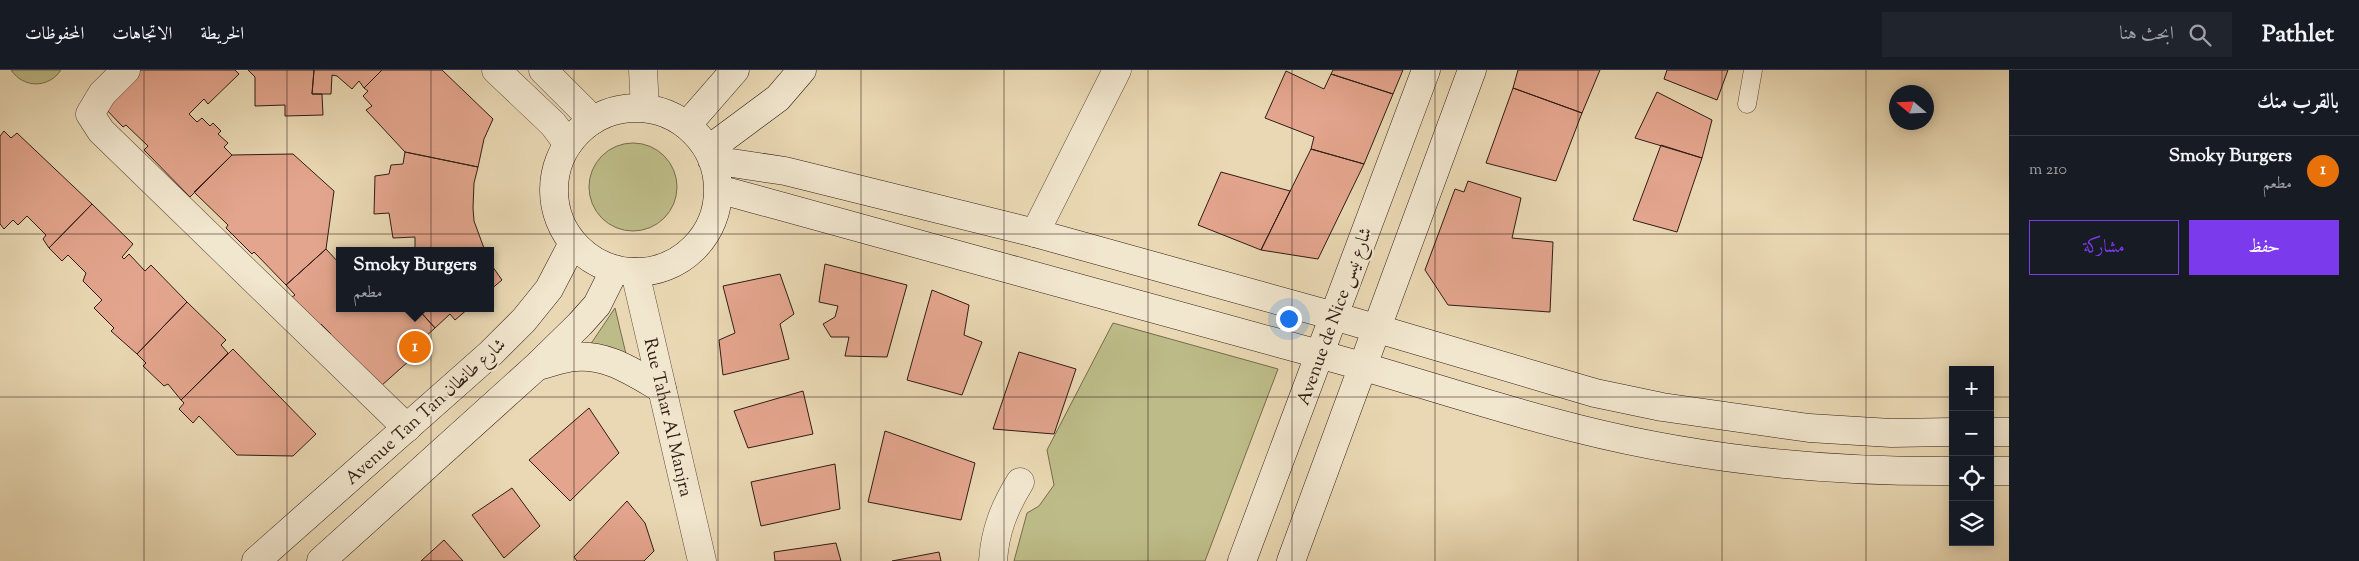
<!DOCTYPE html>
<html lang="ar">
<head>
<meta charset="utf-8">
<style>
  body { margin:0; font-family:"Sorts Mill Goudy",Amiri,serif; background:#20242c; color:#f1f3f6; direction:rtl }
  .controls { position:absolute; right:15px; bottom:15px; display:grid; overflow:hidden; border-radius:0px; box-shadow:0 2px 12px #0003 }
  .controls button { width:45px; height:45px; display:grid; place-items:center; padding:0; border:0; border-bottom:1px solid #363941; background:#171b24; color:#f1f3f6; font:25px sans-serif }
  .compass { position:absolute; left:1889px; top:15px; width:45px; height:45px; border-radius:50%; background:#171b24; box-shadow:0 2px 12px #0003; rotate:289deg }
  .you { position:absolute; left:1288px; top:248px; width:18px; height:18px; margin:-12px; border:4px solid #fff; border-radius:50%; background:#1a73e8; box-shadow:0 0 0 8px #1a73e833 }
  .badge { display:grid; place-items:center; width:32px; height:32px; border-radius:50%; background:#7c3aed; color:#fff; font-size:16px; font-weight:700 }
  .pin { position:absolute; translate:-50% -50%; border:2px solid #fff; box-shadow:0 1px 5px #0006 }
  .popup { position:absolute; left:336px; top:177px; width:158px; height:65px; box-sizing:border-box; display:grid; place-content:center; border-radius:0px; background:#171b24; filter:drop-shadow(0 1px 4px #0005); font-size:16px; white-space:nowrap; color:#9ea1a6 }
  .popup b { font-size:19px; color:#f1f3f6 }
  .popup::after { content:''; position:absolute; left:50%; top:100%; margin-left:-10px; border:10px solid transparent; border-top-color:#171b24 }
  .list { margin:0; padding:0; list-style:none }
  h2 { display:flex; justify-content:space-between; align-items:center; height:65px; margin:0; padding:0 20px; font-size:21px }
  h2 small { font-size:16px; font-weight:400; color:#9ea1a6 }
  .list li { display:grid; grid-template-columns:32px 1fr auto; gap:15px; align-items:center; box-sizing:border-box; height:70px; padding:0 20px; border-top:1px solid #363941 }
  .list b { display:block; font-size:19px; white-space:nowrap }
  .list p { margin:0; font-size:16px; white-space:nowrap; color:#9ea1a6 }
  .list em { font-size:16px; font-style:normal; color:#9ea1a6 }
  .actions { display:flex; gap:10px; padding:15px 20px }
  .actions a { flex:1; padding:11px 0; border:1px solid #7c3aed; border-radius:0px; text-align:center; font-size:18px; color:#7c3aed }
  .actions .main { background:#7c3aed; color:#fff }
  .icon { flex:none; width:28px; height:28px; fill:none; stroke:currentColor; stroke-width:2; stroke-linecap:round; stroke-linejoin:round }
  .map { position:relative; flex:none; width:2009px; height:491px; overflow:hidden; direction:ltr }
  header { display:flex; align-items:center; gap:30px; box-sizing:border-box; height:70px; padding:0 25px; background:#171b24; border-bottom:1px solid #363941 }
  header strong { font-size:24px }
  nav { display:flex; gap:28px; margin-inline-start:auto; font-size:18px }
  .search { width:350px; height:45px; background:#20242c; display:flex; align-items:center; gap:12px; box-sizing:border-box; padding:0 18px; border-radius:0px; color:#9ea1a6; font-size:19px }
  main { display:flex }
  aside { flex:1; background:#171b24 }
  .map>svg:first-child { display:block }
  .green { fill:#bdbc88; stroke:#776c4e }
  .building { fill:#e3a58d; stroke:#311c15 }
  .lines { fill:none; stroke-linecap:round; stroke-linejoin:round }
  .lane-casing { stroke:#5f4b3c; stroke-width:19 }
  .street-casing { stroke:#5f4b3c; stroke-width:29 }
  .secondary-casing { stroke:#311c15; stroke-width:29 }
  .lane { stroke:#f1e6ce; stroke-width:18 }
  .street { stroke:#f1e6ce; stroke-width:28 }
  .secondary { stroke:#f1e6ce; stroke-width:28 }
  .grid { fill:none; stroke:#311c15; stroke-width:1; stroke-opacity:0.55 }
  .labels { text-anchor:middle; stroke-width:4; stroke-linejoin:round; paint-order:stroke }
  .street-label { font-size:18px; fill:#311c15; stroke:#f1e6ce }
</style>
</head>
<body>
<header>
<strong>Pathlet</strong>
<div class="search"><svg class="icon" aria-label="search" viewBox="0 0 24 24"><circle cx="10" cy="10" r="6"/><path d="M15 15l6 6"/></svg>ابحث هنا</div>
<nav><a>الخريطة</a><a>الاتجاهات</a><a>المحفوظات</a></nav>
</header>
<main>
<aside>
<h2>بالقرب منك<small></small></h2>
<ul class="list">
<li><span class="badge" style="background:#e8710a">1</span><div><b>Smoky Burgers</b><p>مطعم</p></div><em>210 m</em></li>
</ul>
<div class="actions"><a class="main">حفظ</a><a>مشاركة</a></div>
</aside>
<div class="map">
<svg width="2009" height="491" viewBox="0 0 2009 491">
  <rect width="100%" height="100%" fill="#e9d8b3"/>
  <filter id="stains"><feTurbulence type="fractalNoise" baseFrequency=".004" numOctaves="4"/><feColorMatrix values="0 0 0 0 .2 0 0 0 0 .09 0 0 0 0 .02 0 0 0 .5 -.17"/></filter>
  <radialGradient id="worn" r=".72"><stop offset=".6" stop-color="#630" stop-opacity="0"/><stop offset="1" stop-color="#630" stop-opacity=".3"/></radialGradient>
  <path class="green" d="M11,0H61C49,18 24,19 11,0Z
    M589 117a44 44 0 1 1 88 0a44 44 0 1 1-88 0Z
    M615,238L626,284L588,278Z
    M1113,253L1278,299L1205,491H1014L1027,443L1039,436L1054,415L1047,380Z"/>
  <path class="building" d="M139,0H235L239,4L208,34L204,29L189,44L197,52L202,48L210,56L213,53L221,61L218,64L228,73L224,77L232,85L190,127L144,80L148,76L126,55L123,57L103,36Z
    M248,0H314L312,24H322L323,45L285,46V35L255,36V7Z
    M314,0H382L364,18L359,11L352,19L337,6L332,5L331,24H312Z
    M382,0H442L493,49L484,69L478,97L405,82L366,40L372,36L363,26L368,21L364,18Z
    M1333,0H1403L1393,24L1331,4Z
    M1518,0H1600L1582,43L1513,18Z
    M1667,0H1728L1717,30L1664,9Z
    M1286,1L1324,19L1331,4L1393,24L1364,94L1311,79L1314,67L1265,48Z
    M1513,18L1582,43L1556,111L1486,93Z
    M1657,22L1712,50L1702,88L1635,68Z
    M4,61L11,68L17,63L92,134L49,178L43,169L46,165L27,146L18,155L13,150L4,159L0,154V66Z
    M1661,75L1702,88L1677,162L1633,150Z
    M1311,79L1364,94L1318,189L1261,180Z
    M405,82L478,97L474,113L473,138L474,151L485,181H415V167L393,168L389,143L374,144L375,106L389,104L391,95L403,94Z
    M293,84L334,121L326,179L286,215L254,182L252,184L226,158L228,155L194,122L232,85Z
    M1221,102L1290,121L1261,180L1198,155Z
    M1468,111L1521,128L1512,168L1553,172L1550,242L1448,235L1425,200L1455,119L1464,122Z
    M92,134L133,174L122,187L124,189L129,184L145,201L151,195L187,232L137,284L111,261L114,258L94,238L102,230L83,211L86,203L68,185L62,191L49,178Z
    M326,179L340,194V238H417L435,258L425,267L429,273L381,316L365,298L359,303L327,267L331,264L321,254L318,257L292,227L295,225L286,215Z
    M490,193L502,210L490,220Z
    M825,194L907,215L887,287L845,286L849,267H831L823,254L835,247L838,236L819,232Z
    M780,204L794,244L780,254L789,289L723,305L719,270L735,263L723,216Z
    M932,220L969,235L964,265L982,272L962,325L907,310Z
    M187,232L226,270L221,275L228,283L181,330L168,314L164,316L143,296L146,293L137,284Z
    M417,238H469L455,250L450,244L435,258Z
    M233,279L316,364L293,386L237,385L199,346L193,353L179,339L184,333L181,330Z
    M1019,282L1076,299L1054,364L993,359Z
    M803,321L813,364L748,378L734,341Z
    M589,338L619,383L570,431L529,390Z
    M885,361L975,393L961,450L868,432Z
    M835,394L840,439L761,456L751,412Z
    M512,418L540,456L504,488L472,445Z
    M627,431L645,453L654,481L644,491H577L574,487Z
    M444,470L463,491H421Z
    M836,473L841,491H775L774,482Z
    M939,482L941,491H892Z"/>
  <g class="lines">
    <defs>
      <path id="lane" d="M1747,34L1753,0"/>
      <g id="street">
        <path d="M126,0L102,24L90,44L101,61L407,358"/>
        <path d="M496,0L553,54L568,74"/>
        <path d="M543,0L593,50"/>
        <path d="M643,0L645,38"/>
        <path d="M1035,163L1117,0"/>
        <path id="s1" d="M635,202L702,491"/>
        <path d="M993,491C995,461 1004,438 1020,412"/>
      </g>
      <path id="secondary" d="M554 120a82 82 0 1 1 164 0a82 82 0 1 1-164 0Z
        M687,55L735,0
        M708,80L778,28L802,0
        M712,90L785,101L1035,163L1334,246L1595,323L1662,337L1809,358L1891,363L1953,362
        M718,119C917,174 1116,229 1315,283C1404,307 1490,337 1579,359C1702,390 1827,402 1953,401
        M538,296C547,294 557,290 568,288C603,281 633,302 662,319
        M1990,362H2009
        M1990,401H2009
        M256,491L491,283L524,250L549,219L573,173
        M321,491L536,297L580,254L597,235L615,199
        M1242,491L1426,0
        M1291,491L1472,0"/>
    </defs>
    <use href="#lane" class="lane-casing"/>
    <use href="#street" class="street-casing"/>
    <use href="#secondary" class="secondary-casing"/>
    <use href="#lane" class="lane"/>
    <use href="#street" class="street"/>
    <use href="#secondary" class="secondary"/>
  </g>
  <path class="grid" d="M144,0V491M287,0V491M431,0V491M574,0V491M718,0V491M861,0V491M1004,0V491M1148,0V491M1292,0V491M1435,0V491M1578,0V491M1722,0V491M1866,0V491M0,164H2009M0,327H1953M1990,327H2009"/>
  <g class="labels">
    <g class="street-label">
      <text transform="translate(1334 246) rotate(-70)" y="6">Avenue de Nice شارع نيس</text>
      <text transform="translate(425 341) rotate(-42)" y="6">Avenue Tan Tan شارع طانطان</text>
      <text dy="6" stroke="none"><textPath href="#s1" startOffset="149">Rue Tahar Al Manjra</textPath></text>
    </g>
  </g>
  <rect width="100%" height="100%" filter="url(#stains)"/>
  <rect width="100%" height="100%" fill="url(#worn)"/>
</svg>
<div class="controls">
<button>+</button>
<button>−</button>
<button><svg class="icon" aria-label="locate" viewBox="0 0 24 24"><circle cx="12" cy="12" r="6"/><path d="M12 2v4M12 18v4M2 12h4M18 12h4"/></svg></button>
<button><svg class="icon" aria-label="layers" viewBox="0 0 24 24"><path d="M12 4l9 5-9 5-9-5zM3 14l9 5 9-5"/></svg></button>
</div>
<svg class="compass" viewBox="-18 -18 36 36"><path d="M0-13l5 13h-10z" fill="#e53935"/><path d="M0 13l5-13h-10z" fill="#9ea1a6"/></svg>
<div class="you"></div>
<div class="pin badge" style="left:415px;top:277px;background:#e8710a">1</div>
<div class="popup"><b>Smoky Burgers</b>مطعم</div>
</div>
</main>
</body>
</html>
